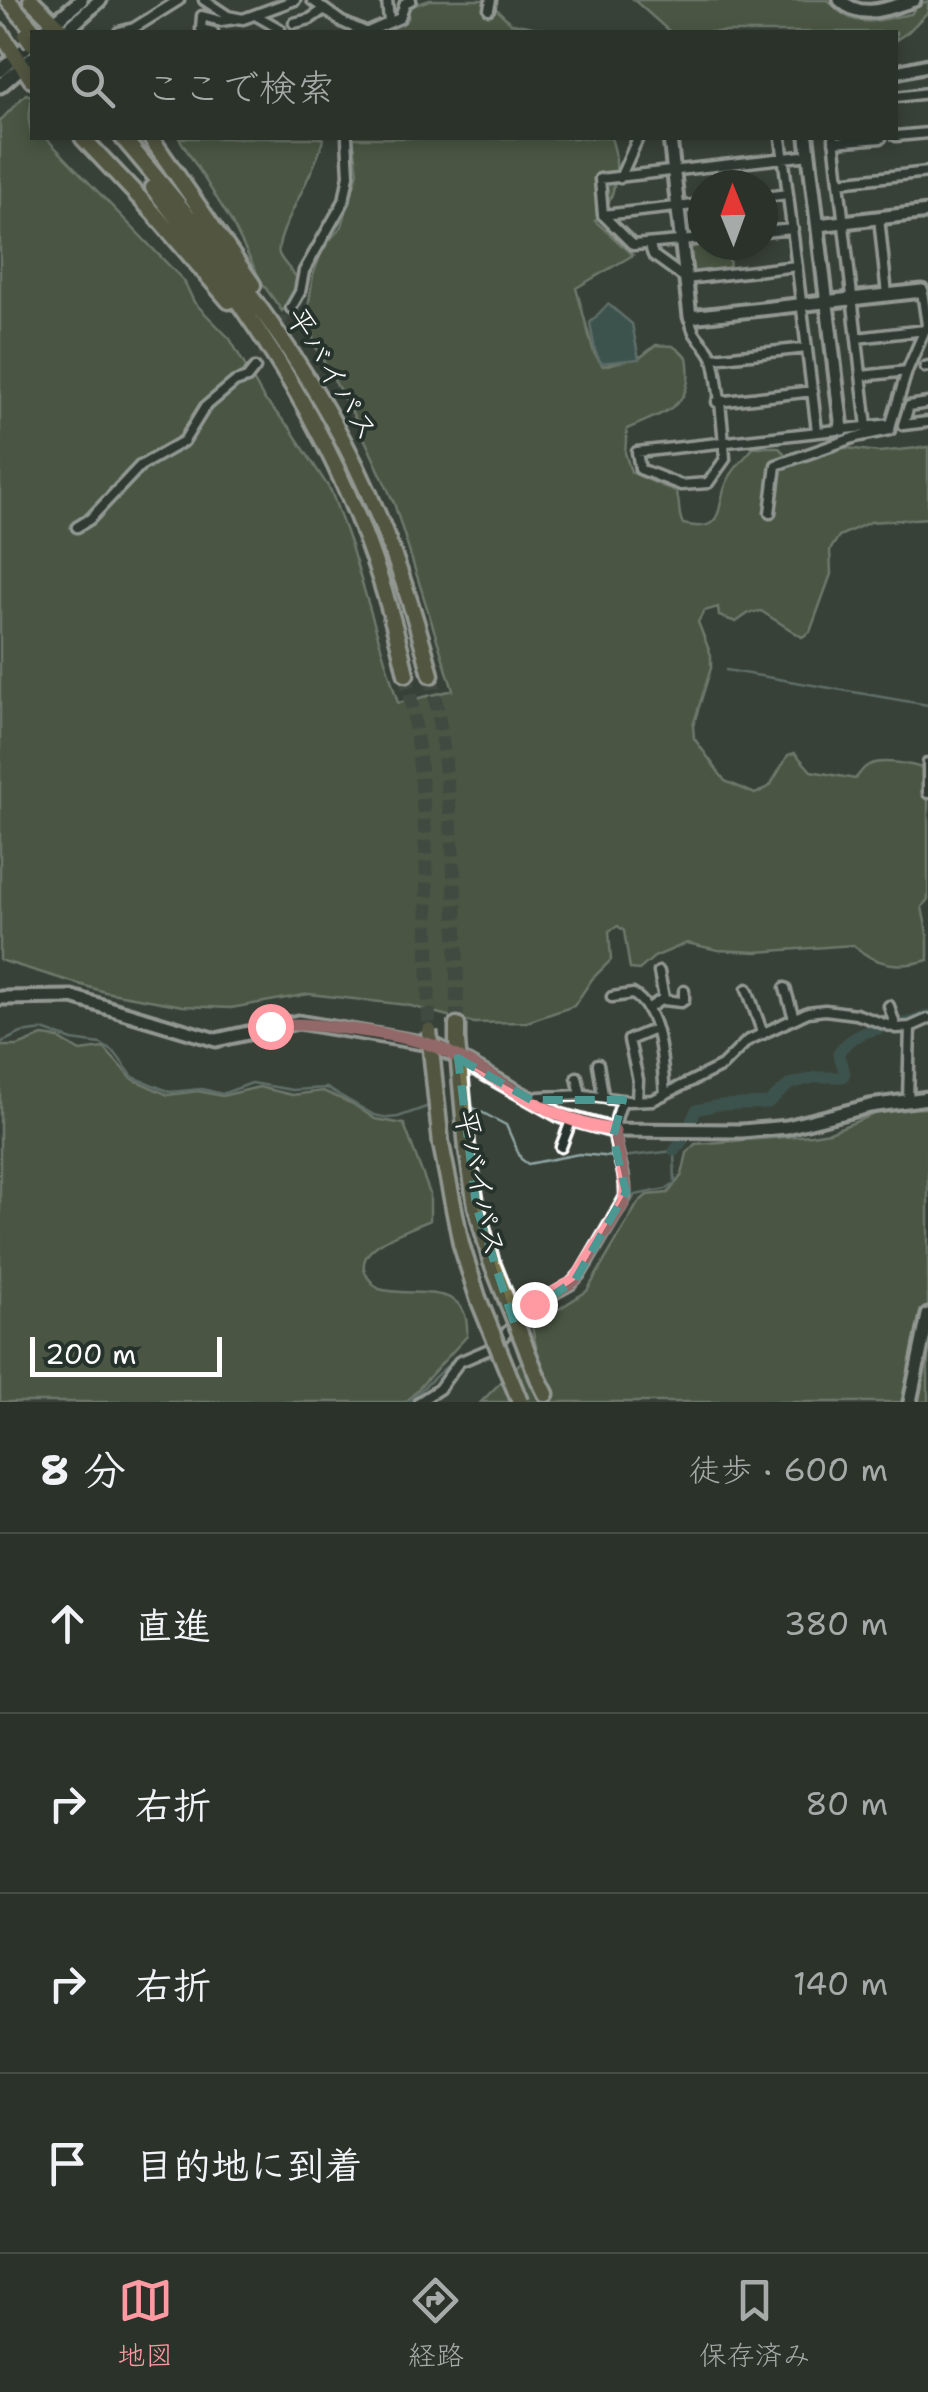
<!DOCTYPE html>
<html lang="ja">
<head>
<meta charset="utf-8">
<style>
  body { margin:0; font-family:"Shantell Sans","Klee One",sans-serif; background:#373e36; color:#f1f3f6 }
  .compass { position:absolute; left:688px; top:170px; width:90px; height:90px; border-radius:50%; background:#2b322a; box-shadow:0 5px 15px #0003; rotate:359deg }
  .scale { position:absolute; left:30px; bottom:25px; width:192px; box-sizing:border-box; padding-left:10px; border:5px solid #fff; border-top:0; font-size:28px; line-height:35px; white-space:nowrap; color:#fff; -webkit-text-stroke:8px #26332d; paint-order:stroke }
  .stop { position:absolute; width:30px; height:30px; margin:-22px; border:8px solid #ff9aa2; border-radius:50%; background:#fff }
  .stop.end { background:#ff9aa2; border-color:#fff; box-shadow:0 2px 10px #0008 }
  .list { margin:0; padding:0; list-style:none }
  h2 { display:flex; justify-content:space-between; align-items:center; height:130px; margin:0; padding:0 40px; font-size:42px }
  h2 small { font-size:32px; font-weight:400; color:#a6aaa8 }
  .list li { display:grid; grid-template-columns:65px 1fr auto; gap:30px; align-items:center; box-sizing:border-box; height:180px; padding:0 40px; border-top:2px solid #474d47 }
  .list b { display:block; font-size:38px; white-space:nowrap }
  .list em { font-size:32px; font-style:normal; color:#a6aaa8 }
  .icon { flex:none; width:55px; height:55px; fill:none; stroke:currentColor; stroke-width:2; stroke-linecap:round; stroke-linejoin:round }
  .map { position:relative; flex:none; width:928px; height:1402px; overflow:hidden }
  .search { position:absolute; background:#2b322a; box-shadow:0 5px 15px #0003; left:30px; right:30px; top:30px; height:110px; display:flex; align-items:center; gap:25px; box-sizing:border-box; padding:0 35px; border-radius:0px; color:#a6aaa8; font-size:38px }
  .sheet { height:850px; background:#2b322a }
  nav { display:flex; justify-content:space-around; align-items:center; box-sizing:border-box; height:140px; border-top:2px solid #474d47; background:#2b322a; font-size:28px; color:#a6aaa8 }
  nav a { display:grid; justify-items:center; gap:5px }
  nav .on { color:#ff9aa2 }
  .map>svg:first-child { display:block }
  .green { fill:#5f7051; stroke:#afb8a8; stroke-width:2.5 }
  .water { fill:#436866; stroke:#8ea4a3; stroke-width:2.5 }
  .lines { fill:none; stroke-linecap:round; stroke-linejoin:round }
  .stream { stroke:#8ea4a3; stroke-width:2.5 }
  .river { stroke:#436866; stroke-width:11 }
  .street-tunnel { stroke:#4d554c; stroke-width:8; stroke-dasharray:8 4; stroke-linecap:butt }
  .highway-tunnel { stroke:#4d554c; stroke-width:14; stroke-dasharray:14 7; stroke-linecap:butt }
  .street-casing { stroke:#fff; stroke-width:15 }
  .secondary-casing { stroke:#fff; stroke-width:19 }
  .highway-casing { stroke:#fff; stroke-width:21 }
  .street { stroke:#26332d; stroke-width:8 }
  .secondary { stroke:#26332d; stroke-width:11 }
  .highway { stroke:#71704a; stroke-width:14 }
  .highway-bridge-casing { stroke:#fff; stroke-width:21; stroke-linecap:butt }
  .highway-bridge { stroke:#71704a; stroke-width:14 }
  .route { stroke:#ff9aa2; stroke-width:12 }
  .marked { fill:none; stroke:#4b9892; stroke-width:8; stroke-dasharray:20 12; stroke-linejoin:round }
  .labels { text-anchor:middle; stroke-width:8; stroke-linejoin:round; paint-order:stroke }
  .street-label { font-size:30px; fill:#fff; stroke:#26332d }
</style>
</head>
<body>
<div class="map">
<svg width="928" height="1402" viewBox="0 0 928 1402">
  <rect width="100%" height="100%" fill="#394238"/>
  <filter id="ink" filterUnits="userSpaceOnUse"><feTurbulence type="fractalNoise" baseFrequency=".01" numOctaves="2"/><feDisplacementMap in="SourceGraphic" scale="20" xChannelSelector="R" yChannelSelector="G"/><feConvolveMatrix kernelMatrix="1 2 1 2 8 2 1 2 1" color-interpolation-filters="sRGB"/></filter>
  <g filter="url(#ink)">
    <path class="green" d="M430,0H487L511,23L559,32H382L408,19L409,7Z
      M634,0H828C855,32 874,20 911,14L917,5L928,1V12L908,32L896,40V32H670Z
      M26,94L32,96L29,120L32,138H46L184,281L194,302L230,339L264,399L290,428L331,491L350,543L398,703L453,690L394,503L354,416L314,344L308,309L313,275L323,248L342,226L358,172L353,138H611C621,165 617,200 595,221L633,255L576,288L594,353L603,366L642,356L656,345L673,346L687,357C696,407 666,411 627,429L625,453L631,472L676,492C681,503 677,513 683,524C728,535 715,503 728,480C734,467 745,458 754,447H778L786,455L822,445L879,452L928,447V518L870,522L839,536L830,550L831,574L810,632L802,637L761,611L749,613L736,622L719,616L718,607L704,611L698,622L711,655V668L693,726L694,738L725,781L755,794L770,786L788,755L795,753L811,771L855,779C859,775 862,769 867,766C881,757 914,765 928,770V899L922,907L928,937V960C899,969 875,965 853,945L756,952L718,950L687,943L654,957L639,970L630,969L624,931L618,926L609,931L611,960L592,979L574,1006L527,1022L474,1023L407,1005L309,994L231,1008L183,1006L105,992L0,960V121Z
      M179,138H323C320,165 273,237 279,254C282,262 292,271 298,279L293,298L282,311L262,283L231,221Z
      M703,244L728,245L730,270L693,275L687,249Z
      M42,1036L58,1038L80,1051L104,1048L132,1079L168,1095L198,1091L222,1096L259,1087L292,1095L323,1091L353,1104L375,1119L404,1124L430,1194V1220C403,1233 333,1252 379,1289C414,1299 471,1278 467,1336L406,1402H0V1046H18Z
      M928,1108V1402H481L536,1347L532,1326L587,1291L638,1203L647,1195L668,1193L682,1175L687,1153L695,1144L811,1135L830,1132L887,1109Z"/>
    <path class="water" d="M608,304L632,324L639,359L601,363L595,351L590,323Z"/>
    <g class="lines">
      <path class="stream" d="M726,670L928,705
        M0,1043L21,1033L43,1030L72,1040L101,1044L115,1053L133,1077L170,1092L202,1089L222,1094L252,1083L292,1090L327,1088L374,1115L388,1118L398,1117L432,1105
        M468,1105L506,1125L521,1159L528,1164L579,1154L614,1157
        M524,1322L578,1284L591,1269L635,1195L666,1189L675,1184L674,1151L622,1157
        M504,1344L515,1331
        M474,1359L494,1353
        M407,1402C422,1391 454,1355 466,1355"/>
      <path class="river" d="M674,1151L683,1140L696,1110L719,1105L768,1103L790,1084L817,1077H843L845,1073L838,1054C856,1023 900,1030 928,1015"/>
      <path class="street-tunnel" d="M275,334L291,308
        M255,368L268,346"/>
      <path class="highway-tunnel" d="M406,674C430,791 427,907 429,1026
        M431,675C454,791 457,906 457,1025"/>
      <defs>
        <path id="street" d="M204,0L228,16L243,19L295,0
          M312,0L342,22L365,32
          M387,0L389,21
          M489,9L491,0
          M257,16L280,29
          M294,23L310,19L323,10
          M119,32L134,28L179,0
          M213,32L201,29L202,16L221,21L235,19
          M368,32L400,18L405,3L411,0
          M896,97L928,93
          M896,136L928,133
          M781,138L817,431
          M834,138L867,427
          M834,142L881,138
          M620,178L638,138
          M839,182L928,172
          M763,197L788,194
          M603,215L703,204
          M879,217L887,295
          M763,232L793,229
          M703,239L633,245L603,215L600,179L810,155
          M650,246L653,255L686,279L797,266
          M291,308L300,292L304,271L344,201L349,175L347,138
          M690,317C692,339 704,340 712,357C718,369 724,442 725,459L708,483L681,485L640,469L637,452L891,424L907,371L927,325L922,291
          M857,338L925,330
          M713,358L807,348
          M925,367L928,366
          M862,376L907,371
          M717,402L813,391
          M928,403L909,406L903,425L928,422
          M770,513L776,465L856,437L890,430L891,424
          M77,527L90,519L140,466L184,441L205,407L235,382L247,378L255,368
          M928,763V793
          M785,988L794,1018
          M747,989L763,1034
          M612,997L633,994C662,1012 662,1064 665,1094
          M663,1000L681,1002L684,1000V991
          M889,1006L896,1028
          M647,1009L664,998L659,972
          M598,1064L603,1095
          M577,1077L581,1095
          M637,1100L638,1080L629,1040L655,1029
          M908,1100L910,1027
          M533,1101L539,1097L584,1095L628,1101L653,1100L722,1066L747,1041L808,1012L825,1010L856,1014L896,1028L910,1027L928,1019
          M561,1147L571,1121
          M419,1402L439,1389L459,1362L494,1347L527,1309L571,1284L581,1273L625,1197C627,1157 602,1144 623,1100"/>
        <path id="secondary" d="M840,0C862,21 888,8 914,0
          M43,32L81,0
          M65,32L100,0
          M0,71L32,42
          M896,72L928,65
          M0,86L32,58
          M670,138L690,317L922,291
          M807,138L842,429
          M818,225L928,212
          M0,998L72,997L216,1040L298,1022L423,1043L438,1047L561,1116L612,1130L742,1131L787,1127L870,1106L928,1098
          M910,1402L928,1315"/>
        <path id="highway" d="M8,0L35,32
          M31,0L64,32
          M0,32L32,80
          M83,138L152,211L229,301
          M123,138C196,225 271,313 328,413C375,495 407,583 431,675
          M151,138L253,285
          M153,188C277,345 362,475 406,674
          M457,1025V1042
          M441,1144L461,1244L478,1298
          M467,1149L476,1206L491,1261
          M538,1378L546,1394"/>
      </defs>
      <use href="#street" class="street-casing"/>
      <use href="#secondary" class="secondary-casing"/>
      <use href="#highway" class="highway-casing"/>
      <use href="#street" class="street"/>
      <use href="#secondary" class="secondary"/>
      <use href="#highway" class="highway"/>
      <defs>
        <path id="highway-bridge" d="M26,35L32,43
          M429,1031L441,1144
          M457,1042L467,1149
          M491,1261L538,1378
          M478,1298L520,1402"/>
      </defs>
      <use href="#highway-bridge" class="highway-bridge-casing"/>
      <use href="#highway-bridge" class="highway-bridge"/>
    </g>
  </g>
  <g class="lines" filter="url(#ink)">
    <path class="route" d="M270,1026C301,1020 410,1035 439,1048C498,1074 547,1123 614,1130L626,1188L624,1203L575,1280L534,1304"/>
  </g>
  <path d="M0 0H928V1402H0ZM458,1058L531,1100H623L613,1137L626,1192L575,1280L514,1323L476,1206Z" fill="#394238" fill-opacity=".55" fill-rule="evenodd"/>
  <path class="marked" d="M458,1058L531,1100H623L613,1137L626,1192L575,1280L514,1323L476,1206Z"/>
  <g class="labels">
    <g class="street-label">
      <text transform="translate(332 374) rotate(59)" y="10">平バイパス</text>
      <text transform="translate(480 1183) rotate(78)" y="10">平バイパス</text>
    </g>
  </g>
</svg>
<svg class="compass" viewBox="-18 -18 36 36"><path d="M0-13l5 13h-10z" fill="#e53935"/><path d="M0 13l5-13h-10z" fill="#a6aaa8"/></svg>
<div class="scale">200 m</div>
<div class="stop" style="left:270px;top:1026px"></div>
<div class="stop end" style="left:534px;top:1304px"></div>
<div class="search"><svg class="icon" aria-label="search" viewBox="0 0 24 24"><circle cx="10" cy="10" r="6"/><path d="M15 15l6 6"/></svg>ここで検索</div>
</div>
<section class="sheet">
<h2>8 分<small>徒歩 · 600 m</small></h2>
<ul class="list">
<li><svg class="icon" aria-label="ahead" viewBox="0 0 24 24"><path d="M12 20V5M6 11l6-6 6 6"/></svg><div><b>直進</b></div><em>380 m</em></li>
<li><svg class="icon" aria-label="right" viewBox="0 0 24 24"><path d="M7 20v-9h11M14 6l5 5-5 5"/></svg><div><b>右折</b></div><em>80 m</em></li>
<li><svg class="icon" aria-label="right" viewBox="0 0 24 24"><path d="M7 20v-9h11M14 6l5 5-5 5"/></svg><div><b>右折</b></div><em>140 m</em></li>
<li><svg class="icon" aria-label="arrive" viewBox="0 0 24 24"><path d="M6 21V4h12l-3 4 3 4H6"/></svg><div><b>目的地に到着</b></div></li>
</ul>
</section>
<nav>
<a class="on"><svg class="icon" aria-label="map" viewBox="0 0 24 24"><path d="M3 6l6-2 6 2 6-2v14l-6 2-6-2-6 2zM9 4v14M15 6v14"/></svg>地図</a>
<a><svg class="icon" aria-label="directions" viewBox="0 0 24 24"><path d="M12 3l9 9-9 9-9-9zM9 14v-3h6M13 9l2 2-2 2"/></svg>経路</a>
<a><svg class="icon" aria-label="saved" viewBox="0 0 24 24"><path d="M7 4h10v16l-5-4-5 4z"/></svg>保存済み</a>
</nav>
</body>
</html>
